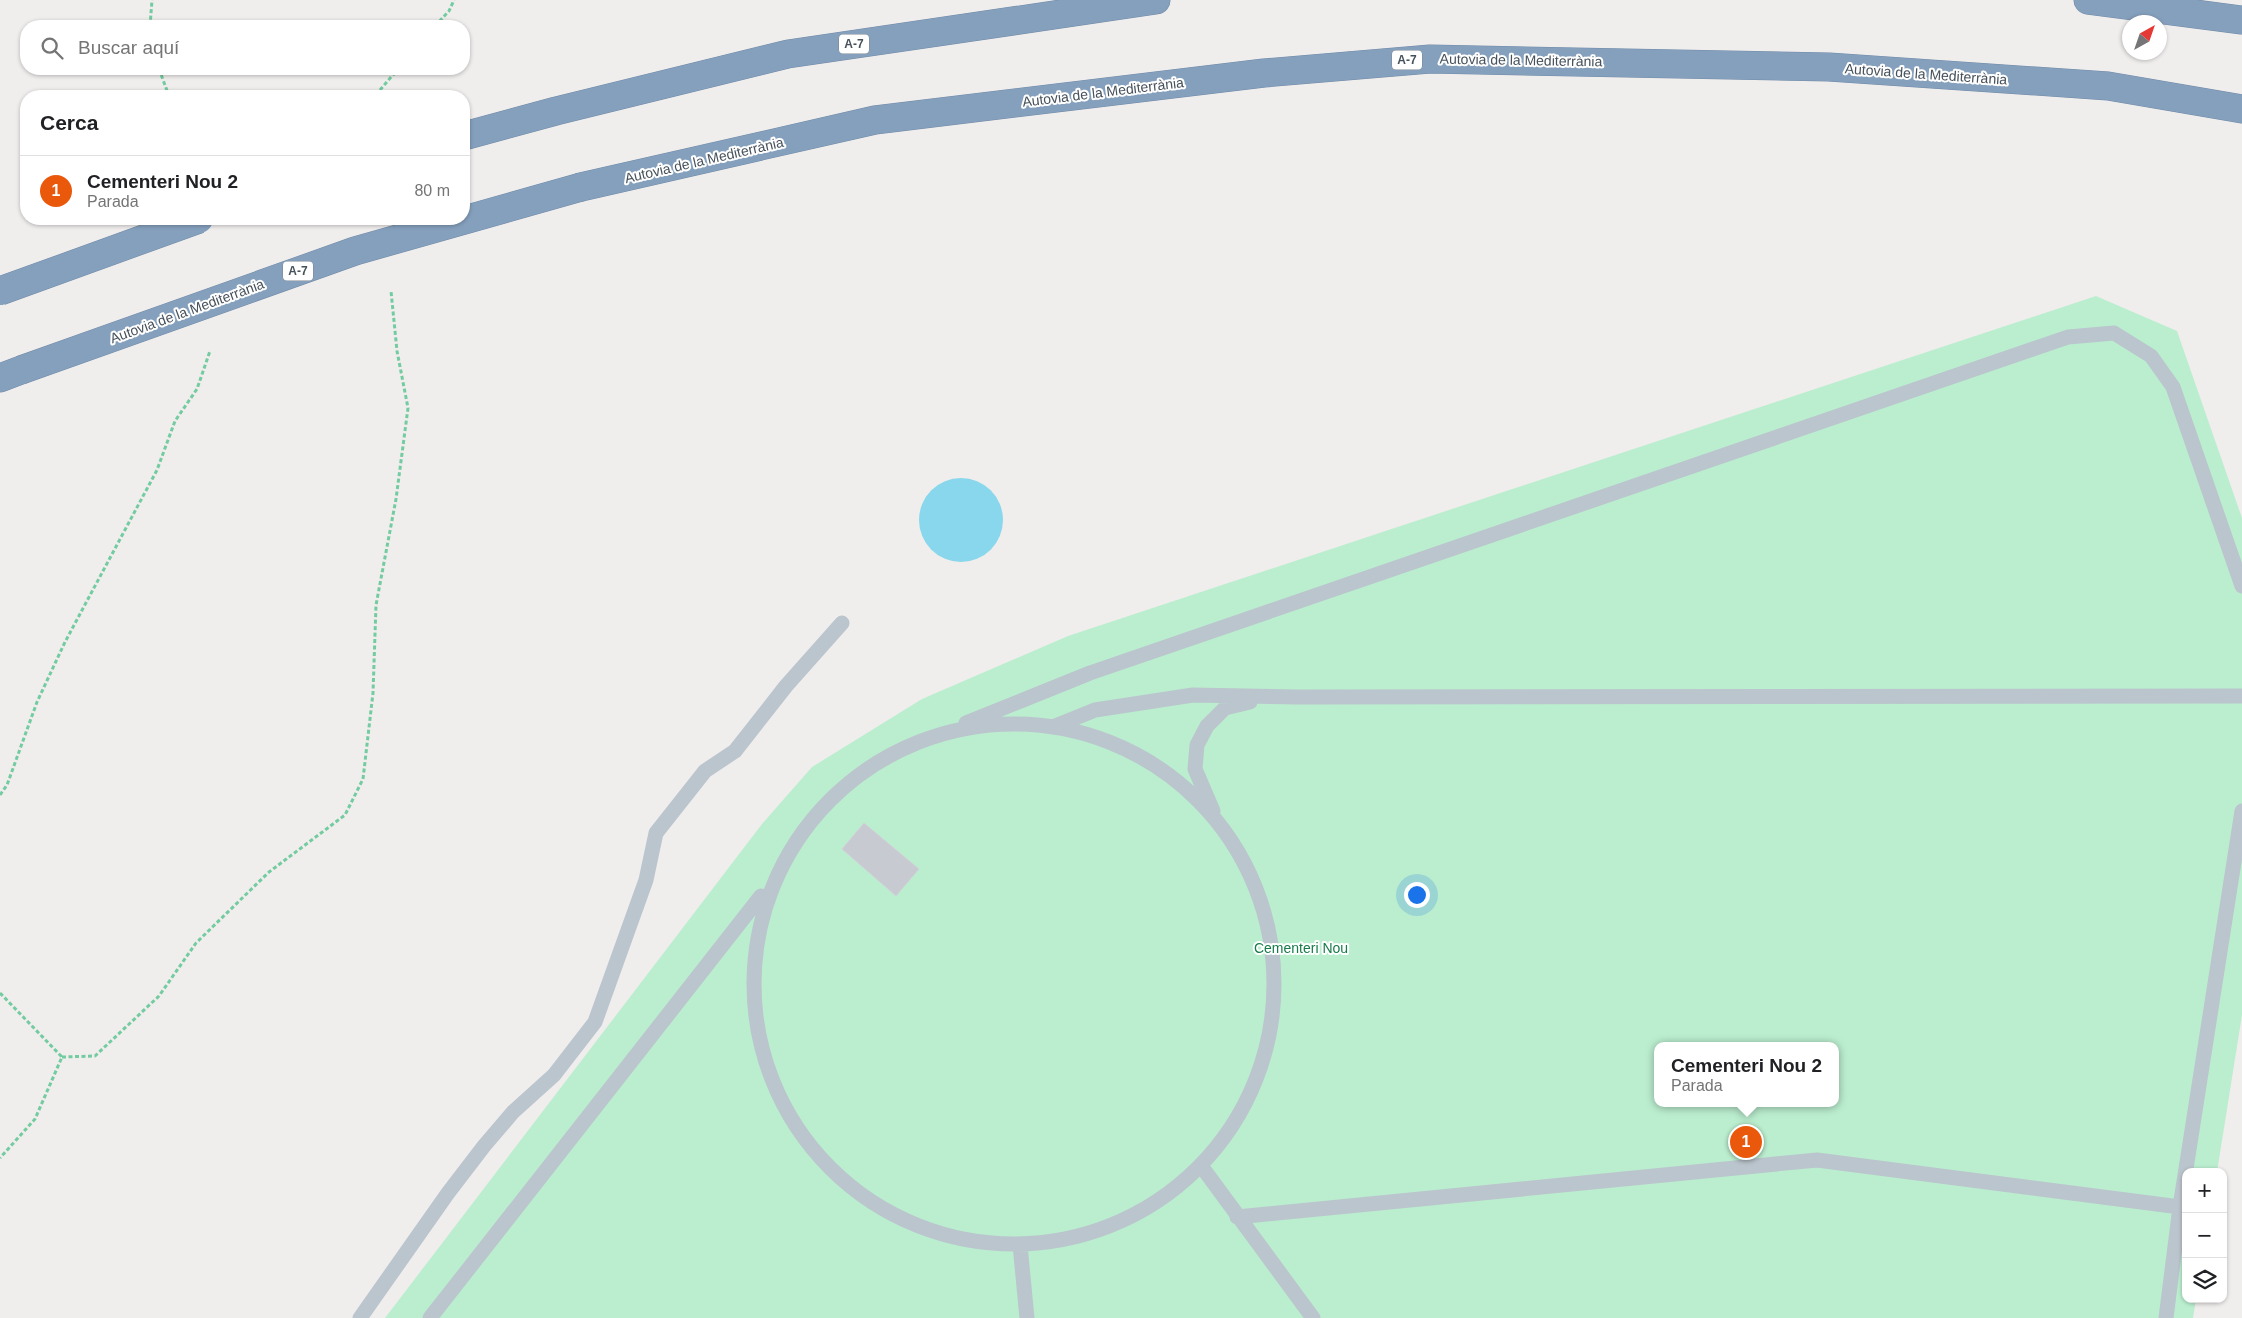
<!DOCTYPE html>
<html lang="es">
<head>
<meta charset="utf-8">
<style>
  body { margin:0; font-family:Helvetica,sans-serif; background:#f6f6f6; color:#202124 }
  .controls { position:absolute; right:15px; bottom:15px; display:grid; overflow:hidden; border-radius:10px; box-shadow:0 1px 4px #0004 }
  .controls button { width:45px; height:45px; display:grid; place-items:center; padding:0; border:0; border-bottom:1px solid #e0e0e0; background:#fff; color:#202124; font:25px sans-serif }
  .compass { position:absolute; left:2122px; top:15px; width:45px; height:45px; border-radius:50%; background:#fff; box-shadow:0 1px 4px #0004; rotate:40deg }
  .you { position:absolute; left:1416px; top:894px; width:18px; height:18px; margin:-12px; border:4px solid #fff; border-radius:50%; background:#1a73e8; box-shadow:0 0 0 8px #1a73e833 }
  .badge { display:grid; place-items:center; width:32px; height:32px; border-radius:50%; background:#ea580c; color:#fff; font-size:16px; font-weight:700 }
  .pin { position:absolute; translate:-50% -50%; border:2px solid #fff; box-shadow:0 1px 5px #0006 }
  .popup { position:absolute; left:1654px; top:1042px; width:185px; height:65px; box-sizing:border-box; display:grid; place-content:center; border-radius:10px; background:#fff; filter:drop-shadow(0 1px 4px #0005); font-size:16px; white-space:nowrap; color:#757577 }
  .popup b { font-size:19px; color:#202124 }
  .popup::after { content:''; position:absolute; left:50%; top:100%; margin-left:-10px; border:10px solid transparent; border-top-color:#fff }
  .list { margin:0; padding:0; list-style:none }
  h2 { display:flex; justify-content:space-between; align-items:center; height:65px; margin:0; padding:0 20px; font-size:21px }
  h2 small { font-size:16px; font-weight:400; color:#757577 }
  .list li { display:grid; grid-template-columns:32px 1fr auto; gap:15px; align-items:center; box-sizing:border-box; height:70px; padding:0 20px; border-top:1px solid #e0e0e0 }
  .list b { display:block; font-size:19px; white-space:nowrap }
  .list p { margin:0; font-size:16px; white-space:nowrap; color:#757577 }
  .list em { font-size:16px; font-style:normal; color:#757577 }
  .icon { flex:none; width:28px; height:28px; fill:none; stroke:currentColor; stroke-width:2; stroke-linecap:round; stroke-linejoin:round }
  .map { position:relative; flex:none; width:2242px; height:1318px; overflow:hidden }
  .search { position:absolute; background:#fff; box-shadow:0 1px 4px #0004; left:20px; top:20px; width:450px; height:55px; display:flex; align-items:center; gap:12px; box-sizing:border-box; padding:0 18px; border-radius:20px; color:#757577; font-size:19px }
  .panel { position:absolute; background:#fff; box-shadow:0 1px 4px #0004; left:20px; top:90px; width:450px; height:135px; border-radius:20px }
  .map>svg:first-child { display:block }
  .green { fill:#bbeecf; fill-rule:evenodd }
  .water { fill:#88d7ec }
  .building { fill:#c7cad0; stroke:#d1d3d9 }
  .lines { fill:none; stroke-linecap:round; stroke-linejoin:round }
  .motorway-casing { stroke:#708ba8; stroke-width:29 }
  .path { stroke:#73cca0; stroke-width:3; stroke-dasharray:4 2.5; stroke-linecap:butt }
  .service { stroke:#bbc5cd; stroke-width:15 }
  .motorway { stroke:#85a0bd; stroke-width:28 }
  .motorway-bridge-casing { stroke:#708ba8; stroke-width:29; stroke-linecap:butt }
  .motorway-bridge { stroke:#85a0bd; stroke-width:28 }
  .labels { text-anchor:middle; stroke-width:4; stroke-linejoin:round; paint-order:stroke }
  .shield { fill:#fff; stroke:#7e858c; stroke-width:1 }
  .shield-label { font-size:12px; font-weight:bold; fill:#46515b }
  .street-label { font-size:14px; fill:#46515b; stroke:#fff }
  .park-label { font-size:14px; fill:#167c49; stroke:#fff }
</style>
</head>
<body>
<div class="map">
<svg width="2242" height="1318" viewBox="0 0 2242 1318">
  <rect width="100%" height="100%" fill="#f0eded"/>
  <path class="green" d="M2096,296L2177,331L2242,518V1015L2217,1172H2186V1299H2196L2193,1318H385L762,824L812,767L922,699L1068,636ZM1657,1046H1835V1103H1657Z"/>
  <path class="water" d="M919 520a42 42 0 1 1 84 0a42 42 0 1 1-84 0Z"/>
  <path class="building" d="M864,823L919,869L896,896L842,849Z"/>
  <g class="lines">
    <defs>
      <path id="motorway" d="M2088,0L2242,20
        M464,136L556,111L788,54L1156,0
        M581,187L875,120L1264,73L1430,59L1829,67L2108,86L2242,109
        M0,378L21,370"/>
    </defs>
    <use href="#motorway" class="motorway-casing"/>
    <path class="path" d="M150,26L152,0
      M435,26L449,11L454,0
      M159,69L169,96
      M380,90L398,69
      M0,795L7,785L37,702L65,642L157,470L175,421L197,389L210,351
      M0,993L62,1057L35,1119L0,1158
      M62,1057L95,1056L159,996L196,943L269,872L345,815L363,779L373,693L376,605L396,499L408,408L397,351L391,291"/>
    <path class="service" d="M966,723L1090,673L2068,337L2114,333L2151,356L2173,387L2242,586
      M754 984a260 260 0 1 1 520 0a260 260 0 1 1-520 0Z
      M1053,727L1095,710L1193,695L1296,697L2242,696
      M1213,811L1195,769L1197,745L1207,726L1225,708L1250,702
      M1202,1167L1313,1318
      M1237,1217L1817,1160L2180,1207
      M1020,1245L1027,1318
      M360,1318L448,1193L484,1146L513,1112L554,1075L595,1022L646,880L656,833L705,771L735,751L786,686L842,623
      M430,1318L761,896
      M2166,1318L2180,1207L2242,811"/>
    <use href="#motorway" class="motorway"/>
    <defs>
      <path id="motorway-bridge" d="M0,291L199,219
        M21,370L355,251L581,187"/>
    </defs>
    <use href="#motorway-bridge" class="motorway-bridge-casing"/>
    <use href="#motorway-bridge" class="motorway-bridge"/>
  </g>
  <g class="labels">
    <g class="shield">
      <rect x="839" y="34.5" width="30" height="19" rx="4"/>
      <rect x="1392" y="50.5" width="30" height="19" rx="4"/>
      <rect x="283" y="261.5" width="30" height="19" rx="4"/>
    </g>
    <g class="shield-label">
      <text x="854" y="48">A-7</text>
      <text x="1407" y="64">A-7</text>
      <text x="298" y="275">A-7</text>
    </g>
    <g class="street-label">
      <text transform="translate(1521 60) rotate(1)" y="5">Autovia de la Mediterrània</text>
      <text transform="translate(1926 74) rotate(4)" y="5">Autovia de la Mediterrània</text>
      <text transform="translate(1103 92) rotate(-7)" y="5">Autovia de la Mediterrània</text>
      <text transform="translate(704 160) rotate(-13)" y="5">Autovia de la Mediterrània</text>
      <text transform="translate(187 311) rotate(-20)" y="5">Autovia de la Mediterrània</text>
    </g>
    <g class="park-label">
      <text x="1301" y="953">Cementeri Nou</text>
    </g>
  </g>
</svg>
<div class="controls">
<button>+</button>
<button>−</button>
<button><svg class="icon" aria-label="layers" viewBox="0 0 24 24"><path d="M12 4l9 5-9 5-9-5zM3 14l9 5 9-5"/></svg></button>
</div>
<svg class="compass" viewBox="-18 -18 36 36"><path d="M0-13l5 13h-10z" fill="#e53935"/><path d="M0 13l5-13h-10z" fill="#757577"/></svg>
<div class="you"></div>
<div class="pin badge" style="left:1746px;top:1142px">1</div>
<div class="popup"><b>Cementeri Nou 2</b>Parada</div>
<div class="search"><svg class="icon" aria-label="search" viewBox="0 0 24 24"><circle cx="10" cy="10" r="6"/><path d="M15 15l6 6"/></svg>Buscar aquí</div>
<section class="panel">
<h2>Cerca<small></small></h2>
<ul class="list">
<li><span class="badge">1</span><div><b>Cementeri Nou 2</b><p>Parada</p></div><em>80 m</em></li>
</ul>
</section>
</div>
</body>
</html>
